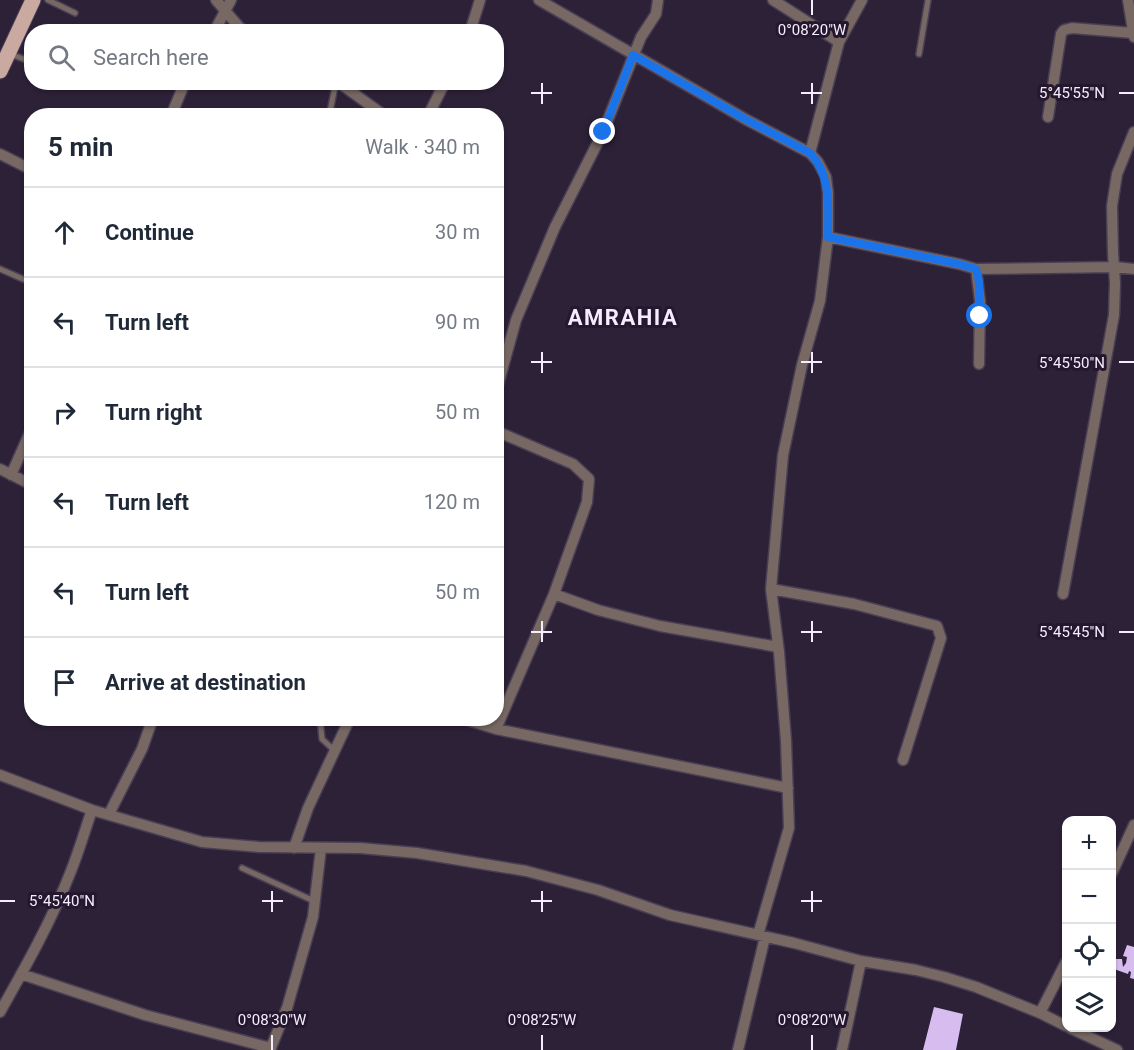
<!DOCTYPE html>
<html lang="en">
<head>
<meta charset="utf-8">
<style>
  body { margin:0; font-family:Roboto,sans-serif; background:#f2f2f3; color:#1f2937 }
  .controls { position:absolute; right:18px; bottom:18px; display:grid; overflow:hidden; border-radius:12px; box-shadow:0 2px 4px #0004 }
  .controls button { width:54px; height:54px; display:grid; place-items:center; padding:0; border:0; border-bottom:2px solid #e0e1e3; background:#fff; color:#1f2937; font:30px sans-serif }
  .stop { position:absolute; width:18px; height:18px; margin:-14px; border:4px solid #1a73e8; border-radius:50%; background:#fff }
  .stop.end { background:#1a73e8; border-color:#fff; box-shadow:0 2px 6px #0008 }
  .list { margin:0; padding:0; list-style:none }
  h2 { display:flex; justify-content:space-between; align-items:center; height:78px; margin:0; padding:0 24px; font-size:26px }
  h2 small { font-size:20px; font-weight:400; color:#747a83 }
  .list li { display:grid; grid-template-columns:39px 1fr auto; gap:18px; align-items:center; box-sizing:border-box; height:90px; padding:0 24px; border-top:2px solid #e0e1e3 }
  .list b { display:block; font-size:22px; white-space:nowrap }
  .list em { font-size:20px; font-style:normal; color:#747a83 }
  .icon { flex:none; width:33px; height:33px; fill:none; stroke:currentColor; stroke-width:2; stroke-linecap:round; stroke-linejoin:round }
  .map { position:relative; flex:none; width:1134px; height:1050px; overflow:hidden }
  .search { position:absolute; background:#fff; box-shadow:0 2px 4px #0004; left:24px; top:24px; width:480px; height:66px; display:flex; align-items:center; gap:15px; box-sizing:border-box; padding:0 21px; border-radius:24px; color:#747a83; font-size:22px }
  .panel { position:absolute; background:#fff; box-shadow:0 2px 4px #0004; left:24px; top:108px; width:480px; height:618px; border-radius:24px }
  .map>svg:first-child { display:block }
  .building { fill:#d7bdef }
  .lines { fill:none; stroke-linecap:round; stroke-linejoin:round }
  .lane-casing { stroke:#493e54; stroke-width:8 }
  .street-casing { stroke:#493e54; stroke-width:13 }
  .primary-casing { stroke:#493e54; stroke-width:17 }
  .lane { stroke:#776864; stroke-width:5 }
  .street { stroke:#776864; stroke-width:10 }
  .primary { stroke:#c9a9a0; stroke-width:15 }
  .route { stroke:#1a73e8; stroke-width:8 }
  .ticks { fill:none; stroke:#f5edfd; stroke-width:2 }
  .labels { text-anchor:middle; stroke-width:6; stroke-linejoin:round; paint-order:stroke }
  .district-label { font-size:22px; font-weight:bold; letter-spacing:1.5px; fill:#f5edfd; stroke:#24172e }
  .ticks-label { font-size:15px; text-anchor:middle; fill:#f5edfd; stroke:#24172e; stroke-width:6; stroke-linejoin:round; paint-order:stroke }
</style>
</head>
<body>
<div class="map">
<svg width="1134" height="1050" viewBox="0 0 1134 1050">
  <rect width="100%" height="100%" fill="#2d2138"/>
  <path class="building" d="M1127,945L1134,947V979L1130,978L1131,972L1129,971L1128,974L1114,969V959H1122L1123,967L1126,963L1127,957L1123,956Z
    M934,1007L963,1014L956,1050H923Z"/>
  <g class="lines">
    <defs>
      <path id="lane" d="M48,0L75,13
        M10,54L32,62
        M919,54L928,0
        M329,116L336,82
        M0,269L32,283
        M320,718L322,739L335,751
        M242,868L314,901"/>
      <path id="street" d="M216,0L240,28L247,32
        M539,0L747,120L810,153L818,162L826,177L828,193V237L820,301L802,365L783,455L771,589L779,652L786,741L789,828L758,935
        M773,0L839,42
        M1128,0L1134,37
        M214,32L231,0
        M470,32L480,0
        M338,82L385,116
        M171,116L185,82
        M428,116L445,82
        M1048,117L1061,34L1064,30L1072,28L1133,33
        M810,153L839,42L862,0
        M0,154L32,170
        M828,237L959,264L976,269L980,301L979,364
        M976,269L1115,267L1134,269
        M496,392L516,320L555,227L603,132L641,37L656,14L658,0
        M496,431L573,464L589,479L587,502L554,594L598,610L660,626L778,647
        M0,469L32,485
        M11,475L32,428
        M771,589L854,604L937,626L941,638L903,760
        M1063,594L1114,315L1115,283L1113,253L1112,206L1117,174L1134,132
        M461,718L496,729L788,788
        M496,729L554,594
        M0,775L92,810L202,842L259,847L360,848L417,853L526,871L598,890L670,915L794,943L861,961L916,970L944,977L976,987L1040,1013L1066,962
        M109,814L142,749L153,718
        M294,848L308,808L350,718
        M1112,873L1134,825
        M21,974L145,1015L271,1048
        M0,1012C26,966 52,920 71,871C79,851 85,830 92,810
        M1040,1013L1066,1026
        M1070,1028L1117,1050
        M270,1050L287,1008L313,917L321,848
        M738,1050L765,937
        M842,1050L861,961"/>
      <path id="primary" d="M0,71L33,0"/>
    </defs>
    <use href="#lane" class="lane-casing"/>
    <use href="#street" class="street-casing"/>
    <use href="#primary" class="primary-casing"/>
    <use href="#lane" class="lane"/>
    <use href="#street" class="street"/>
    <use href="#primary" class="primary"/>
  </g>
  <g class="lines">
    <path class="route" d="M603,132L633,55L747,120L810,153C832,177 828,206 828,237L959,264L976,269L979,281L980,316"/>
  </g>
  <path class="ticks" d="M812,0V15M542,83V104M812,83V104M531,93H552M801,93H822M1119,93H1134M542,352V373M812,352V373M531,362H552M801,362H822M1119,362H1134M542,621V642M812,621V642M531,632H552M801,632H822M1119,632H1134M272,891V912M542,891V912M812,891V912M0,901H15M262,901H283M531,901H552M801,901H822M272,1035V1050M542,1035V1050M812,1035V1050"/>
  <g class="labels">
    <g class="district-label">
      <text x="623" y="325">AMRAHIA</text>
    </g>
  </g>
  <g class="ticks-label">
    <text x="812" y="35">0°08'20"W</text>
    <text x="1072" y="98">5°45'55"N</text>
    <text x="1072" y="368">5°45'50"N</text>
    <text x="1072" y="637">5°45'45"N</text>
    <text x="62" y="906">5°45'40"N</text>
    <text x="272" y="1025">0°08'30"W</text>
    <text x="542" y="1025">0°08'25"W</text>
    <text x="812" y="1025">0°08'20"W</text>
  </g>
</svg>
<div class="controls">
<button>+</button>
<button>−</button>
<button><svg class="icon" aria-label="locate" viewBox="0 0 24 24"><circle cx="12" cy="12" r="6"/><path d="M12 2v4M12 18v4M2 12h4M18 12h4"/></svg></button>
<button><svg class="icon" aria-label="layers" viewBox="0 0 24 24"><path d="M12 4l9 5-9 5-9-5zM3 14l9 5 9-5"/></svg></button>
</div>
<div class="stop" style="left:980px;top:316px"></div>
<div class="stop end" style="left:603px;top:132px"></div>
<div class="search"><svg class="icon" aria-label="search" viewBox="0 0 24 24"><circle cx="10" cy="10" r="6"/><path d="M15 15l6 6"/></svg>Search here</div>
<section class="panel">
<h2>5 min<small>Walk · 340 m</small></h2>
<ul class="list">
<li><svg class="icon" aria-label="ahead" viewBox="0 0 24 24"><path d="M12 20V5M6 11l6-6 6 6"/></svg><div><b>Continue</b></div><em>30 m</em></li>
<li><svg class="icon" aria-label="left" viewBox="0 0 24 24"><path d="M17 20v-9H6M10 6l-5 5 5 5"/></svg><div><b>Turn left</b></div><em>90 m</em></li>
<li><svg class="icon" aria-label="right" viewBox="0 0 24 24"><path d="M7 20v-9h11M14 6l5 5-5 5"/></svg><div><b>Turn right</b></div><em>50 m</em></li>
<li><svg class="icon" aria-label="left" viewBox="0 0 24 24"><path d="M17 20v-9H6M10 6l-5 5 5 5"/></svg><div><b>Turn left</b></div><em>120 m</em></li>
<li><svg class="icon" aria-label="left" viewBox="0 0 24 24"><path d="M17 20v-9H6M10 6l-5 5 5 5"/></svg><div><b>Turn left</b></div><em>50 m</em></li>
<li><svg class="icon" aria-label="arrive" viewBox="0 0 24 24"><path d="M6 21V4h12l-3 4 3 4H6"/></svg><div><b>Arrive at destination</b></div></li>
</ul>
</section>
</div>
</body>
</html>
